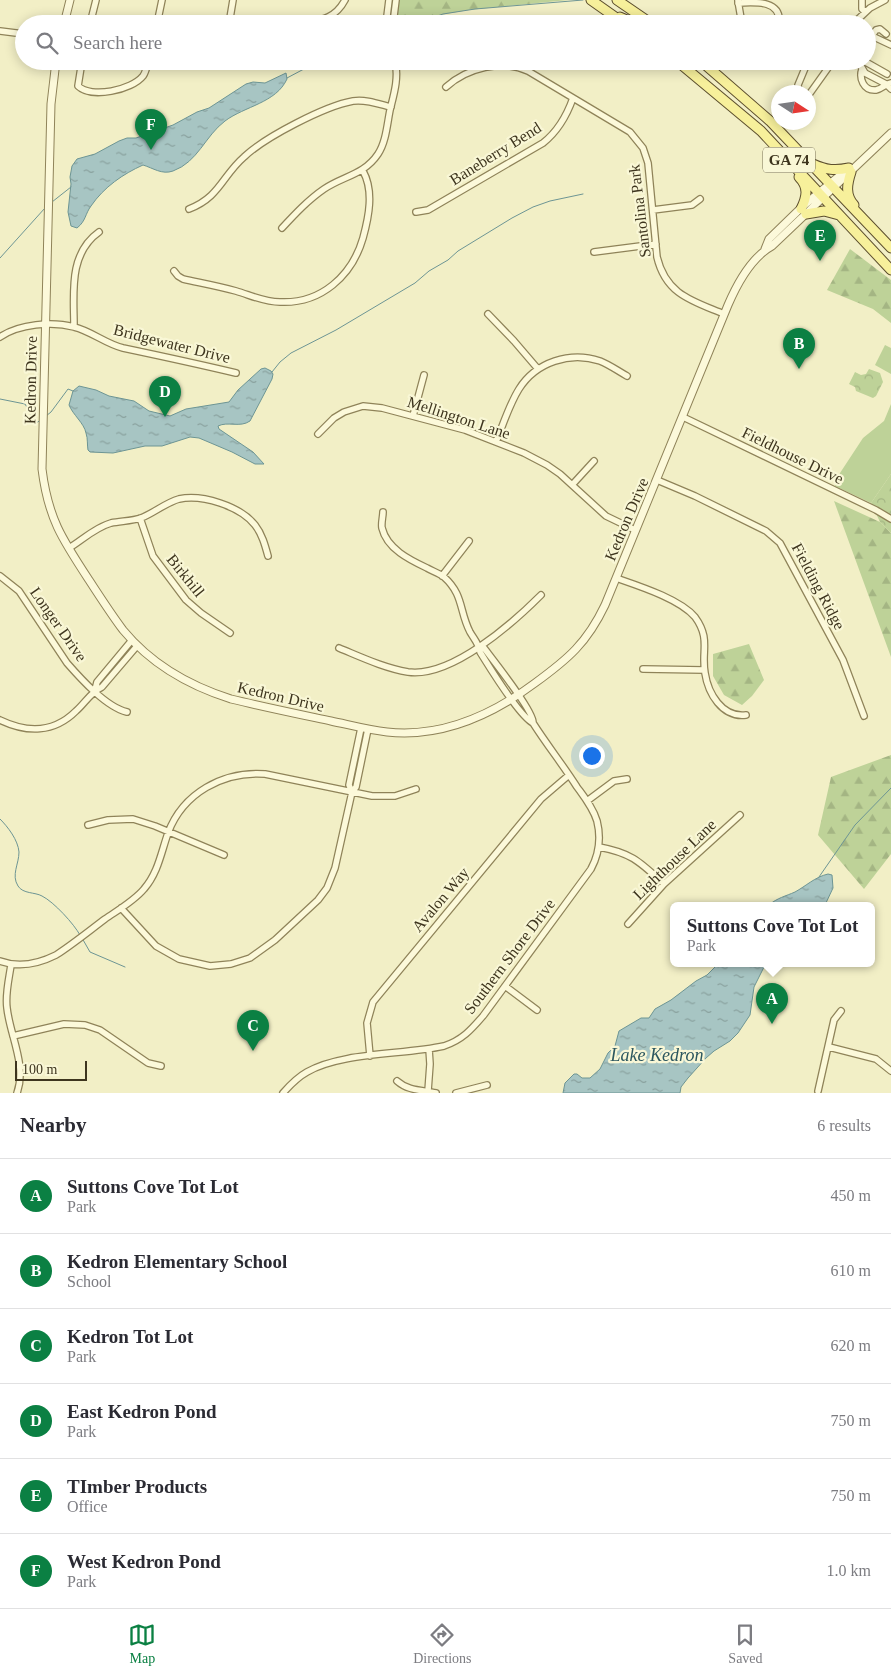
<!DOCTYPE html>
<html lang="en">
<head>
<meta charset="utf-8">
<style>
  body { margin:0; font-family:Georgia,serif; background:#f2f2f3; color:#2b2b33 }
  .compass { position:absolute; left:771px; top:85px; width:45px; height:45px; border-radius:50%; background:#fff; box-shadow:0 2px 12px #0003; rotate:102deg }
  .scale { position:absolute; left:15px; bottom:12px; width:72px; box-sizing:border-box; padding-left:5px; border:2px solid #3e351e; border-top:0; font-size:14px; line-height:18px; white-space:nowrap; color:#3e351e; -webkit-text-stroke:4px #f9f7d6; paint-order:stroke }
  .you { position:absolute; left:591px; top:755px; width:18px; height:18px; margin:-12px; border:4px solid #fff; border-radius:50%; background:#1a73e8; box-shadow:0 0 0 8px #1a73e833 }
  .badge { display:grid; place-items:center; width:32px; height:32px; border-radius:50%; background:#0b8043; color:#fff; font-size:16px; font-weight:700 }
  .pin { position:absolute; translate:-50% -41px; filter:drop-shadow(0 1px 2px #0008) }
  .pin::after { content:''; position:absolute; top:26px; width:18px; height:15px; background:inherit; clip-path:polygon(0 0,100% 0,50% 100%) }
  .popup { position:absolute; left:670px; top:902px; width:205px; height:65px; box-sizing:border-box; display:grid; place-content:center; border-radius:8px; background:#fff; filter:drop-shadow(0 1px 4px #0005); font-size:16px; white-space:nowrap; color:#7c7c81 }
  .popup b { font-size:19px; color:#2b2b33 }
  .popup::after { content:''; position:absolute; left:50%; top:100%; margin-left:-10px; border:10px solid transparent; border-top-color:#fff }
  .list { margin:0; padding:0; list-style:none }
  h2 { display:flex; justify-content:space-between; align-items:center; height:65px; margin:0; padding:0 20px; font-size:21px }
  h2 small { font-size:16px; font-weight:400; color:#7c7c81 }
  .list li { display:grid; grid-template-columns:32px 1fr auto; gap:15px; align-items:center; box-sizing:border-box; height:75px; padding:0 20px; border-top:1px solid #e1e1e2 }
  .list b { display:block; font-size:19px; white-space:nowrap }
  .list p { margin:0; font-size:16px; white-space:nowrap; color:#7c7c81 }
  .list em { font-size:16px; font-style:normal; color:#7c7c81 }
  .icon { flex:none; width:28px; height:28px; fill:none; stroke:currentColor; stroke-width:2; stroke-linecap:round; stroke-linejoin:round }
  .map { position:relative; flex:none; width:891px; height:1093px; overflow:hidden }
  .search { position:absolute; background:#fff; box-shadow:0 2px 12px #0003; left:15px; right:15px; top:15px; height:55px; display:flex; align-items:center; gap:12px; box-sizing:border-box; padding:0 18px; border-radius:28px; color:#7c7c81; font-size:19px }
  .sheet { height:515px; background:#fff }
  nav { display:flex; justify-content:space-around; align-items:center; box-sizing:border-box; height:70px; border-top:1px solid #e1e1e2; background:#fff; font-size:14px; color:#7c7c81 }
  nav a { display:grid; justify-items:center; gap:2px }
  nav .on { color:#0b8043 }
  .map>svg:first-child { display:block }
  .grass { fill:#bed298 }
  .forest { fill:url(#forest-firs) }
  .park { fill:url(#park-crowns) }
  .water { fill:url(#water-ripples); stroke:#6d9594 }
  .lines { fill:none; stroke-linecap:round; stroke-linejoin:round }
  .stream { stroke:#6d9594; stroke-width:1 }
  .minor-casing { stroke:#8f8359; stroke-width:8 }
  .tertiary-casing { stroke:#8f8359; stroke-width:9 }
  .primary-casing { stroke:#5d4f2e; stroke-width:11 }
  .minor { stroke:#fcf9da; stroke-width:5.5 }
  .tertiary { stroke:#fcf9da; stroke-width:7 }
  .primary { stroke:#f7f09b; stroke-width:9 }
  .labels { text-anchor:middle; stroke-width:4.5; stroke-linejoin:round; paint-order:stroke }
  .shield { fill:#f9f7d6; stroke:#766f55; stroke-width:1 }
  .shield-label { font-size:15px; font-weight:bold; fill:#3e351e }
  .street-label { font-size:16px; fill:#3e351e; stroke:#f9f7d6 }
  .water-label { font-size:18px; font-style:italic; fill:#2c575f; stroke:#f9f7d6 }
</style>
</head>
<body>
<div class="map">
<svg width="891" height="1093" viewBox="0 0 891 1093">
  <defs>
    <pattern id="forest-firs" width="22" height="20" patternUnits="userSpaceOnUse" patternTransform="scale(1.25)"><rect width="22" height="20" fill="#bed298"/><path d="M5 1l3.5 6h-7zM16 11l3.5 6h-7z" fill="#a4b583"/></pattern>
    <pattern id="park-crowns" width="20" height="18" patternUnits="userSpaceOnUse" patternTransform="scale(1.25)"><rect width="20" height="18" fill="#bed298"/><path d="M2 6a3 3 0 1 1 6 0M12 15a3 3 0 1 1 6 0" fill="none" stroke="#a4b583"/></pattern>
    <pattern id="water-ripples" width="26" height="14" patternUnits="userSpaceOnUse" patternTransform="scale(1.25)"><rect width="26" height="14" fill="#a7c5c3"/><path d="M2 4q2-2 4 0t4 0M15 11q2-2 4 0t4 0" fill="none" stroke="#89a19e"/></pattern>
  </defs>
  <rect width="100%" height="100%" fill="#f2efc6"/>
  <path class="grass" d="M885,345L891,348V374L875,365Z
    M891,404V474L871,503L835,486L840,473L863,438L884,421Z"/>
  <path class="forest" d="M397,0H568L469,10L440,15L417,24H393Z
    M850,249L891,280V323L873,309L827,290Z
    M834,501L880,522L891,533V657Z
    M749,644L764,680L752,696L742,705L724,695L713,676V654Z
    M891,755V854L864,889L818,835L831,777Z"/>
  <path class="park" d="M869,369L880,373L883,382L876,396L873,398L856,391L855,387L849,384L855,372L861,375L866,374Z
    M891,474V533L880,522L871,503Z"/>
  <path class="water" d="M286,73L287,79C276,103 245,106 225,121C205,136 198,162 173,171C162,175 153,168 143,165C123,174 104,187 91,206C85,214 86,221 77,228L71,226L68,212L71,184L70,177L72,166L77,159L95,154L119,141L127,138H136L173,125L197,112L209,108L246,84L253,82L265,83Z
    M265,368L271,371L273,374L272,379L250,421C240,428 228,421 218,426L219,429L253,452L264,464H255L232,452L199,438L190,437L162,446H145L113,453L90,452L88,450C87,445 88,439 86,433C84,423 73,415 69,405L73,391L79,386L96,390L109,396L134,401L149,411L170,416L186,409L229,402L238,390L261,369Z
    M828,874L832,875L833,888L825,905H769C777,898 786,896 795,892C806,886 815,877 828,874Z
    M719,963H766L754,987L750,1015L738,1033L730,1041L714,1051L706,1058L688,1078L681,1087L680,1093H563L565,1083L574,1074H577L582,1078H590L600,1069L608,1053L615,1046L619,1031L641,1018H649L655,1009L671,1000L696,981L707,975Z"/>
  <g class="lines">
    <path class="stream" d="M416,24L443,14L475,9L583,0
      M287,78L319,61
      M52,202L71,187
      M0,258L45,208
      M272,372L280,362L291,353L336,330L415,283L429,271L448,260L458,251L512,218L533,207L550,201L583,194
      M0,399L25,404L36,423L41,420
      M46,416L51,412L68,389L73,391
      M0,819C8,827 18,840 19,852C19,864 11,875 18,886C23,894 35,892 42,896C54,902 74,924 80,935
      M819,877L855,825L891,788
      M82,938L90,952L125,967"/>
    <defs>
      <path id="minor" d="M862,0V9L865,12
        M738,1L742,24
        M738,3C756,2 782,0 779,24
        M90,24L96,0
        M157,24L162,0
        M229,24L233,0
        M296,24C318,20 334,21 345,0
        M386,24L389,0
        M393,24L396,0
        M853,24L870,8L885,0
        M0,31L24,34
        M871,37L876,30L880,29L886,34
        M867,38L874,37L891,45
        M82,61L78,86C91,99 132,90 143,76C146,72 147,66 148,61
        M759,61L762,64L769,61
        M858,61L865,73L886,84L891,89
        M864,61L887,74
        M862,69C859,78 863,91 876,90C882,89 885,84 891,83
        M446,87C467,68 502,59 528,71L630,132L643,148L648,163L657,257C666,295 693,301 724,314
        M799,92L798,85L808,61
        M808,96L833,61
        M189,209C220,197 222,176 244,157C265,137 325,106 353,101C366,99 379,104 391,107
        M653,210L692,205L700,199
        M416,212L428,210L543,143C557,132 567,115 573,98
        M282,228C295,214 308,200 324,189C343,176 364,175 378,154C386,142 387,125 390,110C394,94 399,78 395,61
        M594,252L656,244
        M174,271L178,276L183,279C201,283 218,286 236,291C250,295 264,302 280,302C321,304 352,276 363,238C369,216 374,191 363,171
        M488,314L514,341L538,369
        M74,327C74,294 68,254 99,232
        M0,337C19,324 52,321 74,327C91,331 106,344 123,348C161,356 198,364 236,373
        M413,416L424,375
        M683,417L876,510L891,519
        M318,434L334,418L344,412L363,406L382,408L465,430L524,453L547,465L560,474L606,516L635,530
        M496,442C503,425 509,405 519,389C536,362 570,351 600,361C610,365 618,371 627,376
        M657,480L695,496L766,531L780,543L843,660L864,716
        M572,485L594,461
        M140,518L153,556L186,600L201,613L230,633
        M69,548C82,540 96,527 111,523C121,521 132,521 141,518C154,513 165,503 179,499C202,494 240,506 255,525C262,534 265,545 268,556
        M0,576L19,591L67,663C81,679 106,707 127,712
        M442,576L469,541
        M616,578C639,586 680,599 695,617C711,639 701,651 705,673C708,693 722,718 746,715
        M479,646L484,648C493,660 535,713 533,723
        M339,648C361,657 384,668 408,672C451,678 512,624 541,595
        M643,669L704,670
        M95,690L97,682L132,640
        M0,720C27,733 54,733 76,711C85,703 91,692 102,687L137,646
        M352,792L349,785L361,728
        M587,801L614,781L627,779
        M88,825L108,820L133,819L155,826L224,855
        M599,847C632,853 640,862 664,884
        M121,908L156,946L179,959L210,966L231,964L250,958L275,940L318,900L327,888L335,868L352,792L356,787L368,729
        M628,924L664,884L740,815
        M0,961C19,968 38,964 56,955C73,944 89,931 105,919C118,910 134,901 144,889C158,873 161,853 168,833C183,793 223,771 265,774L372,796H395L416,789
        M11,965C9,979 5,994 7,1008C10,1036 27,1065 17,1093
        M505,986L537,1010
        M13,1036L64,1024L85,1025L100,1030L148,1063L161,1066
        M829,1047L876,1059L891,1071
        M370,1056L367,1023L373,1002L541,799L569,775
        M397,1081C408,1091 423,1090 436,1093
        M428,1091L430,1064L429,1049
        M818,1091L834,1020L841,1011
        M283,1093C290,1085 298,1077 307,1072C342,1052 403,1055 444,1046C462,1040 471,1030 483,1016L591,869C599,854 601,837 597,821C593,808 585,798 577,787C563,765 547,745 533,723C519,716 490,668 480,652C479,644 474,639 470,632C459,611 464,595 444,577C439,573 432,571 427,568C410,560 387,549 382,528C381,523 383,517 383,512
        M456,1093L487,1085"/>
      <path id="tertiary" d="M64,24L70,0
        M56,61L51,104L42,469C48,518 62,539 89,580C100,597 111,614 123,630C151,664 190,686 231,699C264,707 298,714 331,721C350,725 368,730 387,732C442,738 492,715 535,683C568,659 587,643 605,605L728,305C737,284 752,257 772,246L891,133
        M765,249L769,239L803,206L849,168"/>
      <path id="primary" d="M591,0L625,24
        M617,0L652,24
        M620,17L636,24
        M677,61L761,131L891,270
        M701,61L770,121L891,248
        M813,164C826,170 835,171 849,168
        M851,172C847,184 845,195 854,205
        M799,177C809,187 807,197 801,209
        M806,214L824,211L839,215"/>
    </defs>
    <use href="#minor" class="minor-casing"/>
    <use href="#tertiary" class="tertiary-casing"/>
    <use href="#primary" class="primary-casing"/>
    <use href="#minor" class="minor"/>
    <use href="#tertiary" class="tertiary"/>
    <use href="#primary" class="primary"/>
  </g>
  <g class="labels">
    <rect class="shield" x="763" y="147.5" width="52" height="25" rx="4"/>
    <g class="shield-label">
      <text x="789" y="165">GA 74</text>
    </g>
    <g class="street-label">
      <text transform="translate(495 153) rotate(-32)" y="6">Baneberry Bend</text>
      <text transform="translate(639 211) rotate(-97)" y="6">Santolina Park</text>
      <text transform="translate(172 343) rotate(14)" y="6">Bridgewater Drive</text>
      <text transform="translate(30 380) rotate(-89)" y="6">Kedron Drive</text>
      <text transform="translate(459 417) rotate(18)" y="6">Mellington Lane</text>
      <text transform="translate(793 455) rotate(26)" y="6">Fieldhouse Drive</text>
      <text transform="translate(626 519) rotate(-67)" y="6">Kedron Drive</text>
      <text transform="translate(186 575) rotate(51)" y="6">Birkhill</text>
      <text transform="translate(819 586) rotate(62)" y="6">Fielding Ridge</text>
      <text transform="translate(59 624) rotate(55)" y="6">Longer Drive</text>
      <text transform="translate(281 696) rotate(13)" y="6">Kedron Drive</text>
      <text transform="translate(674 859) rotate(-44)" y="6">Lighthouse Lane</text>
      <text transform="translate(440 899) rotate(-50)" y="6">Avalon Way</text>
      <text transform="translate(509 956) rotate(-53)" y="6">Southern Shore Drive</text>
    </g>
    <g class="water-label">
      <text x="657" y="1061">Lake Kedron</text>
    </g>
  </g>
</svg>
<svg class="compass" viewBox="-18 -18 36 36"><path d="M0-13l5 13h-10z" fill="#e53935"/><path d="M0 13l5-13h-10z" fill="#7c7c81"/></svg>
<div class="scale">100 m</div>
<div class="you"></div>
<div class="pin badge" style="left:772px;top:1024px">A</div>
<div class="popup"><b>Suttons Cove Tot Lot</b>Park</div>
<div class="pin badge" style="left:799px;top:369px">B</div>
<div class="pin badge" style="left:253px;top:1051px">C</div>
<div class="pin badge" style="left:165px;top:417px">D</div>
<div class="pin badge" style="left:820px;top:261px">E</div>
<div class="pin badge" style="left:151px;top:150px">F</div>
<div class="search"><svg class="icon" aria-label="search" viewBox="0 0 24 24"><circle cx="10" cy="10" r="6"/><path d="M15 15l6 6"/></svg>Search here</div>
</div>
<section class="sheet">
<h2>Nearby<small>6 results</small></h2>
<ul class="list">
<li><span class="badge">A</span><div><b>Suttons Cove Tot Lot</b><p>Park</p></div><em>450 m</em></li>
<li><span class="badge">B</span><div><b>Kedron Elementary School</b><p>School</p></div><em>610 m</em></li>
<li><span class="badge">C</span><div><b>Kedron Tot Lot</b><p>Park</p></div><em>620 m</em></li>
<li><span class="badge">D</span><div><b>East Kedron Pond</b><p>Park</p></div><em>750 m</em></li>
<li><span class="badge">E</span><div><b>TImber Products</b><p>Office</p></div><em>750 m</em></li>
<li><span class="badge">F</span><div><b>West Kedron Pond</b><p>Park</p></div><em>1.0 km</em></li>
</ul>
</section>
<nav>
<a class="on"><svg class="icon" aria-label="map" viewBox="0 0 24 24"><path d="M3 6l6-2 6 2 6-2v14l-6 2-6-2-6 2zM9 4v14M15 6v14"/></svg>Map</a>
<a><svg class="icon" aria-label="directions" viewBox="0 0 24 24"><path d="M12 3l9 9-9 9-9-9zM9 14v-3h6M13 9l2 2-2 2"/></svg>Directions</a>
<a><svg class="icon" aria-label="saved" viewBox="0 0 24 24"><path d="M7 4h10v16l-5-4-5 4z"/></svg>Saved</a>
</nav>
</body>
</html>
